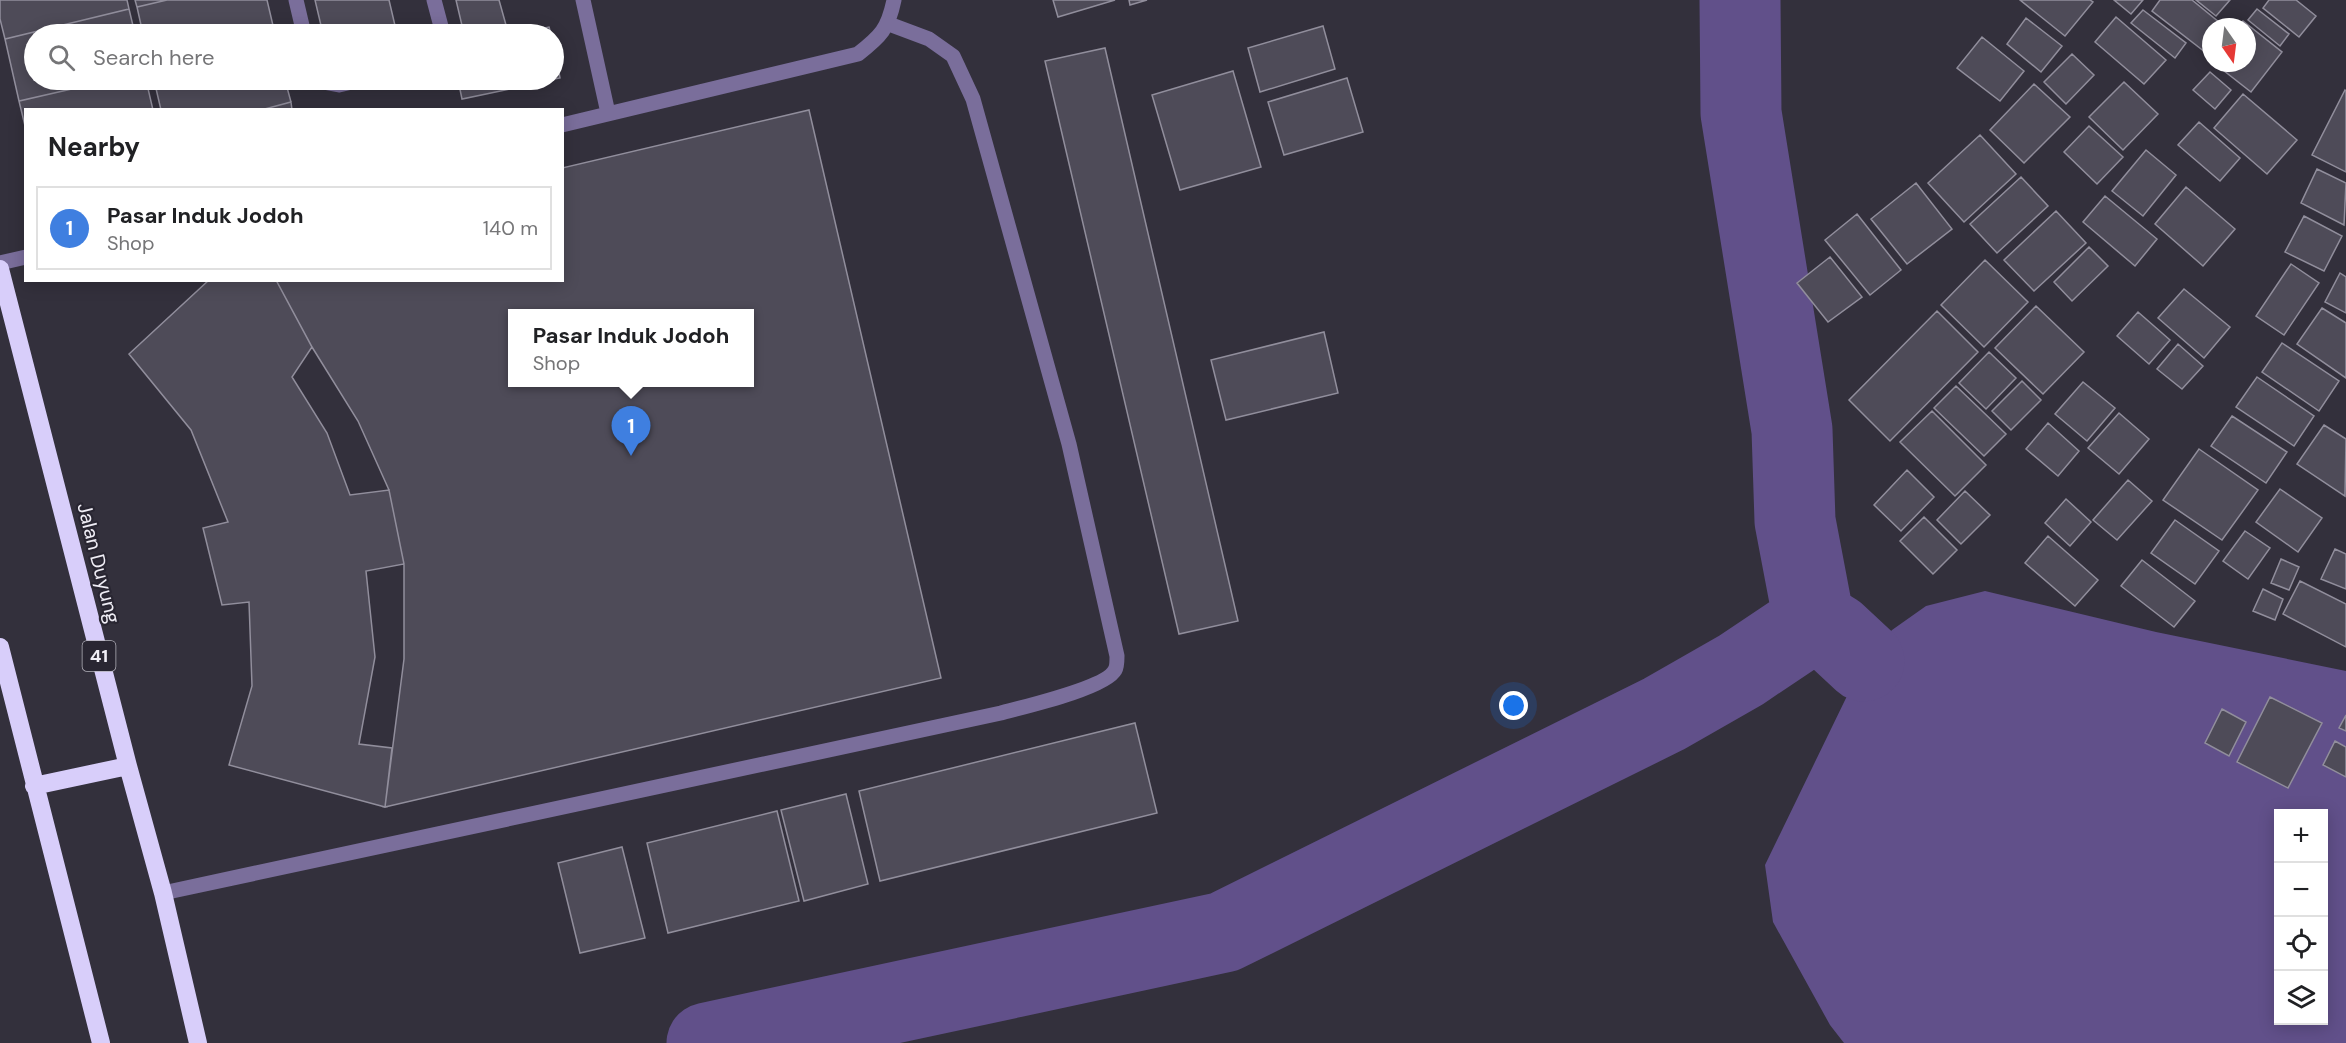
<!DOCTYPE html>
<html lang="en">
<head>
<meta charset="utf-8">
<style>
  body { margin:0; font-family:"DM Sans",sans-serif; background:#f6f6f6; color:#202124 }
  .controls { position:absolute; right:18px; bottom:18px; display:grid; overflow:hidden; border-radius:0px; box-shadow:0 3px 15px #0003 }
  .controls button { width:54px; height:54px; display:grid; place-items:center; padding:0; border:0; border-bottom:2px solid #e0e0e0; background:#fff; color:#202124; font:30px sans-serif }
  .compass { position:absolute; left:2202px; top:18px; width:54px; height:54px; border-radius:50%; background:#fff; box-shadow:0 3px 15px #0003; rotate:166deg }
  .you { position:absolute; left:1514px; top:706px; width:21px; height:21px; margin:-15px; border:4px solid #fff; border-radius:50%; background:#1a73e8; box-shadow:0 0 0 9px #1a73e833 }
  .badge { display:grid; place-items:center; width:39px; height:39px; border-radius:50%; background:#3b7245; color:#fff; font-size:20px; font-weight:700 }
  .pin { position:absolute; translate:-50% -50px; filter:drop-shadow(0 2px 3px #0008) }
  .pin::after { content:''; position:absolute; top:32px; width:21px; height:18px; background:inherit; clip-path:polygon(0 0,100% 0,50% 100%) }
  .popup { position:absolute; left:508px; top:309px; width:246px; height:78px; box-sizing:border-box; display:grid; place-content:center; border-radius:0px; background:#fff; filter:drop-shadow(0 2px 4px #0005); font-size:20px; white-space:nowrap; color:#757577 }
  .popup b { font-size:22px; color:#202124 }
  .popup::after { content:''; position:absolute; left:50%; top:100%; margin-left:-12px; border:12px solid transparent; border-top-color:#fff }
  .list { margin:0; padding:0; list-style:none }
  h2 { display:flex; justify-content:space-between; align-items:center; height:78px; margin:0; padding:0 24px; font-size:26px }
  h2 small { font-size:20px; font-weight:400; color:#757577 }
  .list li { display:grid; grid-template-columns:39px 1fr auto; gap:18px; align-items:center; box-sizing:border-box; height:84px; margin:0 12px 12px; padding:0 12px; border:2px solid #e0e0e0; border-radius:0px }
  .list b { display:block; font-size:22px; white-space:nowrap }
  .list p { margin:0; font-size:20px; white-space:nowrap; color:#757577 }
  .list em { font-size:20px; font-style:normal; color:#757577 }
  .icon { flex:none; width:33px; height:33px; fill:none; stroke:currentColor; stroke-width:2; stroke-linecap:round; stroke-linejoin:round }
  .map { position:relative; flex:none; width:2346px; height:1043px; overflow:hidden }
  .search { position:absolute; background:#fff; box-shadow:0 3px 15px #0003; left:24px; top:24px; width:540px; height:66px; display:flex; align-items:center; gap:15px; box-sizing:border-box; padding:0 21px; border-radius:33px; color:#757577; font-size:22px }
  .panel { position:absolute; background:#fff; box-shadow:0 3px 15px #0003; left:24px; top:108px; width:540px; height:174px; border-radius:0px }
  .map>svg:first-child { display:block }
  .water { fill:#61508a; fill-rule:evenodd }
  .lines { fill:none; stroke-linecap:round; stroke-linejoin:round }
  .river { stroke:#61508a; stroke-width:81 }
  .building { fill:#4e4b58; stroke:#918e9c; stroke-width:1.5; fill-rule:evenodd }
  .minor { stroke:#7a6e9b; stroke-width:15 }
  .highway { stroke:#d8cefa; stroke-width:18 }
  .labels { text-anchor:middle; stroke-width:4.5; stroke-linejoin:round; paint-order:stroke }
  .shield { fill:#292632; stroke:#b4b2bb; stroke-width:1.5 }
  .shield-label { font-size:18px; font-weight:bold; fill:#f0eef6 }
  .street-label { font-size:20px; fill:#f0eef6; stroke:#292632 }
</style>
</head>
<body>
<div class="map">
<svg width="2346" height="1043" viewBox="0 0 2346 1043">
  <rect width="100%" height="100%" fill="#33303c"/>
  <path class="water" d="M1985,591L2156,632L2346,671V1043H1844L1830,1025L1773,922L1765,865L1864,661L1892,630L1926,606ZM2278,814H2324V1020H2278Z"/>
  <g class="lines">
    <path class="river" d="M1740,0L1741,113L1792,430L1795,521L1814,621
      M707,1043L1224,932L1664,714L1741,670L1814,621L1835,634L1864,661"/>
  </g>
  <path class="building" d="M0,0H127L129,9L5,39L0,19Z
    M135,0H167L137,7Z
    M167,0H267L275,34H143L137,7Z
    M315,0H389L397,34H323Z
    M456,0H499L506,25L464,34Z
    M1053,0H1115L1058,17Z
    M1129,0H1147L1130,5Z
    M2020,0H2090L2093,2L2065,36Z
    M2114,0H2143L2131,14Z
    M2160,0H2192L2225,27H2211V45L2205,52L2152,11Z
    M2196,0H2230L2216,16Z
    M2269,0H2296L2316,16L2299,37L2263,8Z
    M129,9L135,34H34V80H111L19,101L5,39Z
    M2257,9L2289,34L2280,46L2248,20Z
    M2143,10L2186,43L2175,58L2131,23Z
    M2116,17L2166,60L2144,84L2095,42Z
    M2026,18L2062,46L2041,72L2007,44Z
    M2243,21L2282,52L2251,92L2214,63H2247V27H2238Z
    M1323,26L1335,69L1260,92L1248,48Z
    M549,27L551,34H515Z
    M1982,37L2024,71L2000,101L1957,68Z
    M554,47L560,78L554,79Z
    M1105,48L1238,621L1179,634L1045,61Z
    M2072,54L2094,75L2066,104L2044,82Z
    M1233,71L1261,167L1180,190L1152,95Z
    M2210,72L2231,90L2215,109L2193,90Z
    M1347,78L1363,132L1284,155L1268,102Z
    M111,80H146L153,110H26V130L19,101Z
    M154,80H285L291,102L261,110H161Z
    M458,80H553L462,99Z
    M2124,82L2158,114L2123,150L2089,117Z
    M2034,84L2070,117L2024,163L1990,130Z
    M2345,90L2346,91V172L2312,155Z
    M2243,94L2297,140L2267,174L2214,128Z
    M291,102L292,110H261Z
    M809,110L941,678L385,807L404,659V564L389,490L358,421L312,347L276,280H562V168ZM512,314H750V382H512Z
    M2199,122L2240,158L2220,181L2178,145Z
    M2089,126L2123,157L2097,184L2064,152Z
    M1980,135L2016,174L1964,222L1928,183Z
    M2146,150L2176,175L2143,216L2112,191Z
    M2317,169L2346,183L2344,225L2301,203Z
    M2021,177L2048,206L1997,253L1970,224Z
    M1916,183L1952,229L1907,264L1871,219Z
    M2186,187L2235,229L2203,266L2155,224Z
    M2105,196L2157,239L2135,266L2083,222Z
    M2056,211L2086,243L2034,291L2004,260Z
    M1857,214L1901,270L1870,295L1825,240Z
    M2304,216L2342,236L2324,271L2285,252Z
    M2089,247L2108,266L2072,301L2054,282Z
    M1830,257L1862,297L1828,322L1797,283Z
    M1985,260L2028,302L1984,347L1941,305Z
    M2291,264L2319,283L2284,335L2256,316Z
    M2340,273L2346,277V313L2325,302Z
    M209,280H276L312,347L292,377L327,433L350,495L389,490L404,564L366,571L375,657L359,744L392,748L385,807L229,765L252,686L249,602L222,605L203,528L228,522L191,430L129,354Z
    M2184,289L2230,327L2204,358L2158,318Z
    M2036,306L2084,352L2043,394L1995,348Z
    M2322,308L2346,323V378L2297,344Z
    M1937,311L1978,352L1890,441L1849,400Z
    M2138,312L2170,340L2149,364L2117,336Z
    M1324,332L1338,393L1226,420L1211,360Z
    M2282,343L2339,381L2319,411L2262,372Z
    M2178,344L2203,366L2182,389L2157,369Z
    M1989,352L2016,378L1986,409L1959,383Z
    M2257,377L2314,416L2294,446L2236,407Z
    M2022,381L2041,400L2011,430L1992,411Z
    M2083,382L2115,408L2087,441L2055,414Z
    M1956,386L2006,434L1984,456L1934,408Z
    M1932,411L1986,465L1955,496L1900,442Z
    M2119,413L2149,439L2119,474L2088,448Z
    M2232,416L2287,452L2266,483L2211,446Z
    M2048,423L2079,451L2058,476L2026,449Z
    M2324,425L2346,439L2345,496L2297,464Z
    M2199,449L2258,490L2222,540L2163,500Z
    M1907,470L1934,497L1901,531L1874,505Z
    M2128,480L2152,501L2117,540L2093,520Z
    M2280,489L2322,518L2298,552L2256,522Z
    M1965,491L1990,515L1961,544L1937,520Z
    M2066,499L2091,522L2070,546L2045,523Z
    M1924,517L1957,550L1933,574L1900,541Z
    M2175,520L2219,551L2195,584L2151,553Z
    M2245,531L2270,548L2248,579L2223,561Z
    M2048,536L2098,580L2075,606L2025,563Z
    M2335,549L2346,554V589L2321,579Z
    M2281,559L2299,567L2289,590L2271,583Z
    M2142,560L2195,601L2174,627L2121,586Z
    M2300,581L2346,604V647L2283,614Z
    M2263,589L2283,599L2275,620L2253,611Z
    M2270,697L2322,723L2288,788L2237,762Z
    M2222,709L2246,722L2229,756L2205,743Z
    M2346,715V731L2339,728Z
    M1135,723L1157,813L880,881L859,791Z
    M2335,741L2346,747V777L2323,765Z
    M846,794L868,884L804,901L781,810Z
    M777,811L799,901L668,933L647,843Z
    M622,847L645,938L580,953L558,863Z"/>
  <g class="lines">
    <path class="minor" d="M296,0L304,34
      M434,0L443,34
      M583,0L608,113
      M321,80L323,82L339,85L360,80
      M562,125L858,54C881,36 888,29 894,0
      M0,263L26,257
      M163,893L1001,713C1023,707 1106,688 1115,670C1117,667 1117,660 1117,656L1069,444L973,99L953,56L929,39L889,24"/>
    <path class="highway" d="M0,269L128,766L163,893L198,1043
      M0,647L101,1043
      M34,786L128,766"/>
  </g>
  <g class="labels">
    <rect class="shield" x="82.5" y="641" width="33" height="30" rx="4.5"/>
    <g class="shield-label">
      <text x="99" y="662">41</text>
    </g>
    <g class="street-label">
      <text transform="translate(99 563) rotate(76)" y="7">Jalan Duyung</text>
    </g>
  </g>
</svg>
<div class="controls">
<button>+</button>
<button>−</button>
<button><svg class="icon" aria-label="locate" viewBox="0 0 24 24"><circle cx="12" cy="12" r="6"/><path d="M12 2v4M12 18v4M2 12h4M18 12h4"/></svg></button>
<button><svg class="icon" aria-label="layers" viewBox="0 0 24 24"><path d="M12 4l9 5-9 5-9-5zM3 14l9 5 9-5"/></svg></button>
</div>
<svg class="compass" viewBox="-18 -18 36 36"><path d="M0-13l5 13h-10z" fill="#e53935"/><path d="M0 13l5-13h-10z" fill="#757577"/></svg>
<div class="you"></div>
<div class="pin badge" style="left:631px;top:456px;background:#3f7fe0">1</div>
<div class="popup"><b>Pasar Induk Jodoh</b>Shop</div>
<div class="search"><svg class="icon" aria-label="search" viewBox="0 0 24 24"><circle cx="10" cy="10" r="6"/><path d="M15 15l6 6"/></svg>Search here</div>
<section class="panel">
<h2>Nearby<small></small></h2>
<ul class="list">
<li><span class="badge" style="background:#3f7fe0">1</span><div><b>Pasar Induk Jodoh</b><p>Shop</p></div><em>140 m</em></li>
</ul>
</section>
</div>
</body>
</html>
